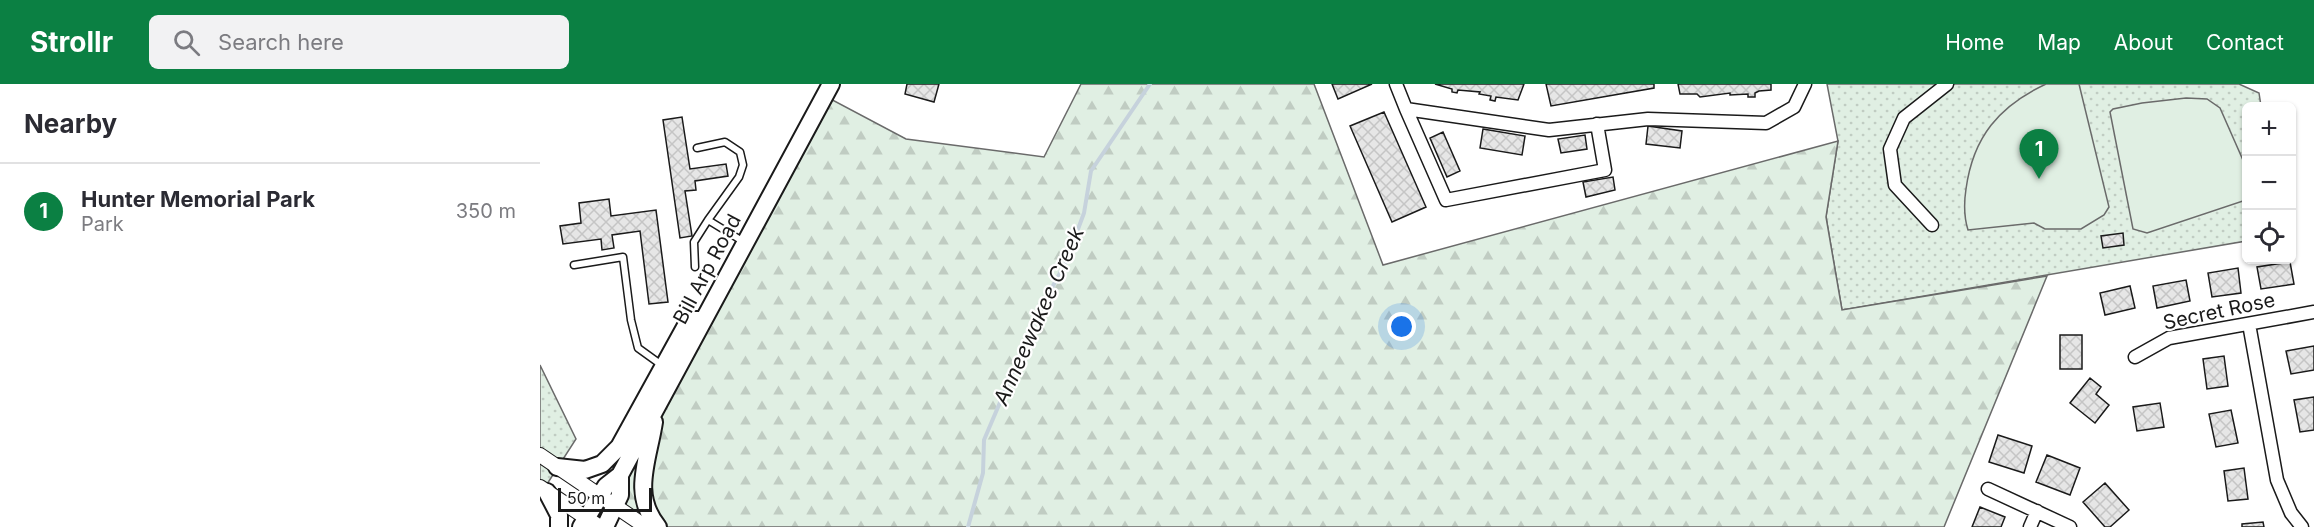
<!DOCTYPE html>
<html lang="en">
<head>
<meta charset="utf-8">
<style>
  body { margin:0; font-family:Inter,sans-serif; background:#f2f2f3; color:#2b2b33 }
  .controls { position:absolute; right:18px; top:18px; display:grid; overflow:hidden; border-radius:9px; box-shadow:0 2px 4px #0004 }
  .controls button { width:54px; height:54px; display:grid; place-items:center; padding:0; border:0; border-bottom:2px solid #e1e1e2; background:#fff; color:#2b2b33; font:30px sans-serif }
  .scale { position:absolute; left:18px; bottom:15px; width:94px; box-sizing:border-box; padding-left:6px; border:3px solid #1a1a1a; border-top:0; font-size:16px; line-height:21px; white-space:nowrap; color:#1a1a1a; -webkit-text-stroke:4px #fff; paint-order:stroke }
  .you { position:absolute; left:862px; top:243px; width:21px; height:21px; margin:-15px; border:4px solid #fff; border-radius:50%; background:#1a73e8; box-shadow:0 0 0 9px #1a73e833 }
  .badge { display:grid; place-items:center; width:39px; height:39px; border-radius:50%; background:#0b8043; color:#fff; font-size:20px; font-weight:700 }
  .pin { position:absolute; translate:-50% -50px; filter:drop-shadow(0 2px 3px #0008) }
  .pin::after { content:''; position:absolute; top:32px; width:21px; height:18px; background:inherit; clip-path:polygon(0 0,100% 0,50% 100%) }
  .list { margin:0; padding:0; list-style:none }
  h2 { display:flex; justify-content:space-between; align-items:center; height:78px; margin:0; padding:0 24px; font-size:26px }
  h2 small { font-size:20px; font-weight:400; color:#7c7c81 }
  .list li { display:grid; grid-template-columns:39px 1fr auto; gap:18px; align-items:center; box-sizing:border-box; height:96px; padding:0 24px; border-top:2px solid #e1e1e2 }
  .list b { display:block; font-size:22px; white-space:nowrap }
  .list p { margin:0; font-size:20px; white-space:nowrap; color:#7c7c81 }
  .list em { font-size:20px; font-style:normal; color:#7c7c81 }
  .icon { flex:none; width:33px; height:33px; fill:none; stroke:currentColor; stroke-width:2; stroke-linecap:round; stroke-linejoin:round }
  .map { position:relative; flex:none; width:1774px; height:443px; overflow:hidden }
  header { display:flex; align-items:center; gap:36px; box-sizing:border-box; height:84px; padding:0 30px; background:#0b8043; color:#fff }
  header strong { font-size:28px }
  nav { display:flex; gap:33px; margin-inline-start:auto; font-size:21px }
  .search { width:420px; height:54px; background:#f2f2f3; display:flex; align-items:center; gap:15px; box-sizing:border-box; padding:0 21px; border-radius:9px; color:#7c7c81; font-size:22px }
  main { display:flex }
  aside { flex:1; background:#fff }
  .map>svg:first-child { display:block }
  .grass { fill:url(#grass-dots); stroke:#6a6a6a; stroke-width:1.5 }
  .forest { fill:url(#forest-firs); stroke:#6a6a6a; stroke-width:1.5 }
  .pitch { fill:#e0efe3; stroke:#6a6a6a; stroke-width:1.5 }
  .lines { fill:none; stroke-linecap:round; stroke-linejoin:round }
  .stream { stroke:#c6d2dc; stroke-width:4 }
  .building { fill:url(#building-cross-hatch); stroke:#1a1a1a; stroke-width:1.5 }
  .service-casing { stroke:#1a1a1a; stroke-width:9 }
  .minor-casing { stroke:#1a1a1a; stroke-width:15 }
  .tertiary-casing { stroke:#1a1a1a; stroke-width:16 }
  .secondary-casing { stroke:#1a1a1a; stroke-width:20 }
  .service { stroke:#fff; stroke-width:6 }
  .minor { stroke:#fff; stroke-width:12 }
  .tertiary { stroke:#fff; stroke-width:14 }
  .secondary { stroke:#fff; stroke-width:16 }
  .labels { text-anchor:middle; stroke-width:4.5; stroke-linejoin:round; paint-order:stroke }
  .street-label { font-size:20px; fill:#1a1a1a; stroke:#fff }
  .water-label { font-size:21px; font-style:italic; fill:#1a1a1a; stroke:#fff }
</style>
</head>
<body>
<header>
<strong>Strollr</strong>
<div class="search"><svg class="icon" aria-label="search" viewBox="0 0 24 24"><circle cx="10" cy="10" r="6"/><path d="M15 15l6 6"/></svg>Search here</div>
<nav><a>Home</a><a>Map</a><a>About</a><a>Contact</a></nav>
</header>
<main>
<aside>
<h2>Nearby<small></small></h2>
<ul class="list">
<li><span class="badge">1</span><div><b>Hunter Memorial Park</b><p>Park</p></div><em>350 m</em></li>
</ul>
</aside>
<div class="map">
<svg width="1774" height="443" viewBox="0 0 1774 443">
  <defs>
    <pattern id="grass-dots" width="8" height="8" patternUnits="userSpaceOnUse" patternTransform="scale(1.5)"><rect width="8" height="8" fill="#e0efe3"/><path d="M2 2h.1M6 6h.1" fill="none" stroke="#c0ccc2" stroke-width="1.8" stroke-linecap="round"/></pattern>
    <pattern id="forest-firs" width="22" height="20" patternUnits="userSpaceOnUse" patternTransform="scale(1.5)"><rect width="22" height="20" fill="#e0efe3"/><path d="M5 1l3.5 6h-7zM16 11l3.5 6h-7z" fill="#c0ccc2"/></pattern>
    <pattern id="building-cross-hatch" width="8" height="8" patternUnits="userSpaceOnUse" patternTransform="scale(1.5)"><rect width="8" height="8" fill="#e6e6e6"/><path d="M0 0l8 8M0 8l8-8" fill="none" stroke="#c5c5c5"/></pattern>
  </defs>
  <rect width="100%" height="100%" fill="#fff"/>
  <path class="grass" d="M1287,0H1699L1719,9L1721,22H1706V157L1302,226L1286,133L1298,57Z
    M0,281L36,355L0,411Z"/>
  <path class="forest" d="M541,0H774L843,181L1298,57L1286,133L1302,226L1507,192L1404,443H106L75,422L80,391L285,12L366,55L504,73Z"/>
  <path class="pitch" d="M1506,0H1539L1569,123L1564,131L1541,145H1505L1494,139L1428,146C1424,133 1424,118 1426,105C1433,53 1459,22 1506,0Z
    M1646,14L1667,15L1680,24L1706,83V116L1607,149L1593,145L1570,28L1573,25L1602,19Z"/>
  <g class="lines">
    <path class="stream" d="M428,443L443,389L444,356L498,229L525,180L544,129L551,87L610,0"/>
  </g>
  <path class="building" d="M367,0H399L394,18L365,10Z
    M792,0H832L798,15Z
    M895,0H984L978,16L956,13L955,17L950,16L951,12L939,10L940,8L918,6L917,9L912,8V5Z
    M1006,0H1114V4L1011,22Z
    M1138,0H1231V6L1219,7L1215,9V13H1208V10L1190,11V9L1160,13L1157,10H1140Z
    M844,28L886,123L852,138L810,42Z
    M142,33L150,85L186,80L188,92L155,97L156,106L145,107L152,152L140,154L123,36Z
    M1108,42L1142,47L1140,64L1106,60Z
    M943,45L985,52L982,71L940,64Z
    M903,48L920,87L907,93L890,54Z
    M1045,51L1047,65L1021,69L1018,55Z
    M1073,93L1075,106L1046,113L1043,98Z
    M69,115L71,132L116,126L128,218L109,220L100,147L72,151L74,164L62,166L61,155L23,160L20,142L41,139L39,119Z
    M1583,149L1584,161L1563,164L1561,152Z
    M1750,178L1754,200L1721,205L1717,183Z
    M1698,184L1701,209L1672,213L1668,189Z
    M1646,196L1650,217L1617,224L1613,202Z
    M1590,202L1595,224L1565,231L1560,209Z
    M1520,251H1542V285H1520Z
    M1774,262V286L1751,290L1746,267Z
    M1684,272L1688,302L1667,305L1663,275Z
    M1550,294L1561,303L1556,310L1569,321L1555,339L1530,319Z
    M1774,313V346L1760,348L1754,316Z
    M1620,319L1624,343L1597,347L1593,323Z
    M1691,326L1698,359L1676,363L1669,330Z
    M1458,351L1492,362L1484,389L1449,378Z
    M1507,371L1540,384L1530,411L1496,398Z
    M1704,384L1708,415L1688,417L1684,387Z
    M1565,399L1589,426L1570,443H1565L1543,418Z
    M1440,423L1465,433L1461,443H1432Z
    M1723,438L1724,443H1702V440Z"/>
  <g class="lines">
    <defs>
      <path id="service" d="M157,64L185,58L200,68L203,81L199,93L168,136
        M34,181L83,173L91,236L98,264L123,282
        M155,183L154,158L168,136L204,158"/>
      <path id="minor" d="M856,0L866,25L1009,46L1108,35L1226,39L1254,23L1265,0
        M866,25L906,116L1065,86L1057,40
        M1392,141L1355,101L1350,65L1364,34L1407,0
        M1709,240L1737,396L1751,429L1762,443
        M1595,273L1629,254L1774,228
        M1448,405L1530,443
        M1490,443L1497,427"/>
      <path id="tertiary" d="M0,371L106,443
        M0,403L60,443"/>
      <path id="secondary" d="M114,338C108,377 91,410 118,443
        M17,383L45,386L62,380L79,363L149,236H163
        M7,408L19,431V443
        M41,443L66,402L80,391L291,0
        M65,443L80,411V391"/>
    </defs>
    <use href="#service" class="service-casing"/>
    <use href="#minor" class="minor-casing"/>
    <use href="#tertiary" class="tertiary-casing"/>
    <use href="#secondary" class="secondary-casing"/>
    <use href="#service" class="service"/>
    <use href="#minor" class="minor"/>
    <use href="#tertiary" class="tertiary"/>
    <use href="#secondary" class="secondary"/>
  </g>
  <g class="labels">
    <g class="street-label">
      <text transform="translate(167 185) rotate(-62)" y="7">Bill Arp Road</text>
      <text transform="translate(1679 227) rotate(-12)" y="7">Secret Rose</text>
    </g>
    <g class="water-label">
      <text transform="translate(499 232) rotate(-66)" y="7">Anneewakee Creek</text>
    </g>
  </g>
</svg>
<div class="controls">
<button>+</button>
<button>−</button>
<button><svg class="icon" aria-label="locate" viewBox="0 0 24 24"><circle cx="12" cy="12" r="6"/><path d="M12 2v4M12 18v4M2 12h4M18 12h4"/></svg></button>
</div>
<div class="scale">50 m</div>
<div class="you"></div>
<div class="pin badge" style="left:1499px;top:95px">1</div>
</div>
</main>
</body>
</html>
